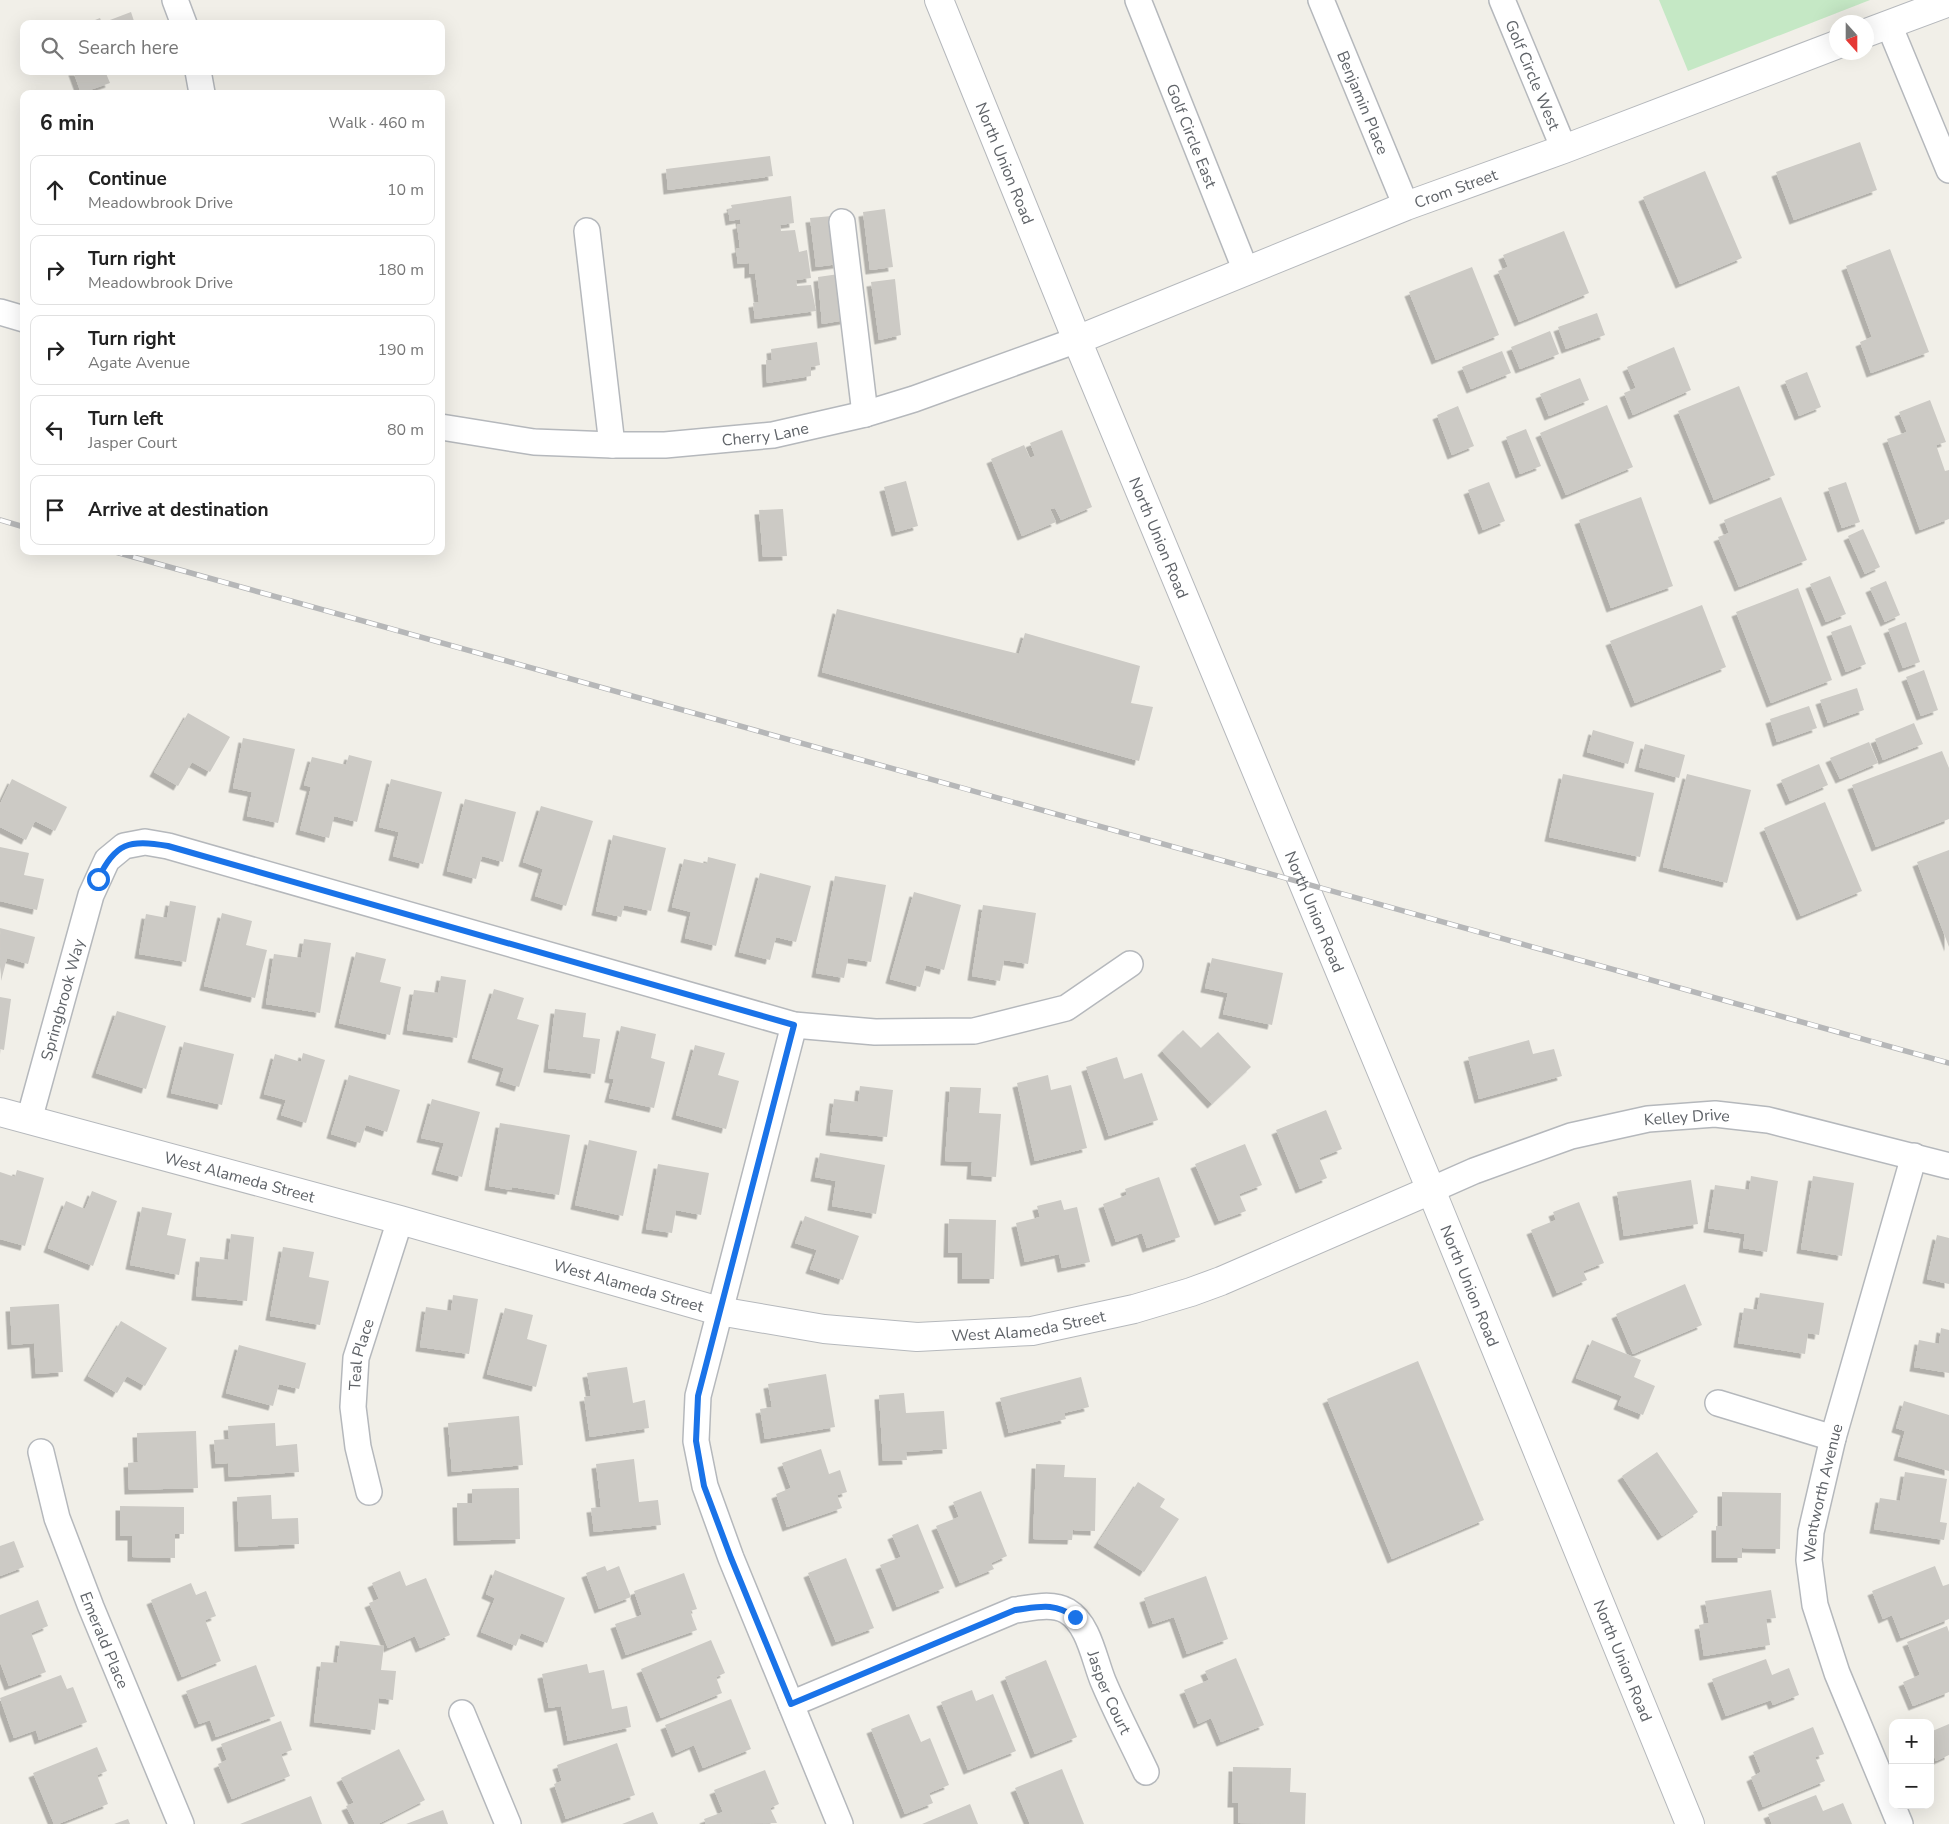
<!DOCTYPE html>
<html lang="en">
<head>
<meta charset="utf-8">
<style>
  body { margin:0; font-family:"Nunito Sans",sans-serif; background:#f2f2f2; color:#222 }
  .controls { position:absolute; right:15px; bottom:15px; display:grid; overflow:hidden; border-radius:10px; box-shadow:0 5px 20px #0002 }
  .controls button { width:45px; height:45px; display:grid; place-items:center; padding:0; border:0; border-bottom:1px solid #e0e0e0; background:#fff; color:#222; font:25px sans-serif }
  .compass { position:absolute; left:1829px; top:15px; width:45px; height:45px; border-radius:50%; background:#fff; box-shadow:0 5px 20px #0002; rotate:159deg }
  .stop { position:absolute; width:15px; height:15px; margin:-11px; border:4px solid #1a73e8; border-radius:50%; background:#fff }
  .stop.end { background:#1a73e8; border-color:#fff; box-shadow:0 1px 5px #0008 }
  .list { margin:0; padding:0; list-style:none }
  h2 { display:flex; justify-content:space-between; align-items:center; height:65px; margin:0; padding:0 20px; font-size:21px }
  h2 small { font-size:16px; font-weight:400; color:#767676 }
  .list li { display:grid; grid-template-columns:32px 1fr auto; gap:15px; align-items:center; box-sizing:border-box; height:70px; margin:0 10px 10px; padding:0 10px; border:1px solid #e0e0e0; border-radius:10px }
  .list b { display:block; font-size:19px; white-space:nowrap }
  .list p { margin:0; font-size:16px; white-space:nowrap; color:#767676 }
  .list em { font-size:16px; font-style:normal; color:#767676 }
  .icon { flex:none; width:28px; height:28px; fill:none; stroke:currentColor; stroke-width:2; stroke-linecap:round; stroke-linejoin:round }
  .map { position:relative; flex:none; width:1949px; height:1824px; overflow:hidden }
  .search { position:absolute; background:#fff; box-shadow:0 5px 20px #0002; left:20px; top:20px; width:425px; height:55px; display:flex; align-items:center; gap:12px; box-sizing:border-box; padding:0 18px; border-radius:10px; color:#767676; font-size:19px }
  .panel { position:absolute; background:#fff; box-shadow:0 5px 20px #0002; left:20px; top:90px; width:425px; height:465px; border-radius:10px }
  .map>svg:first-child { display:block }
  .green { fill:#c5e8c5 }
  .building { fill:#cccac5; filter:url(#shadow) }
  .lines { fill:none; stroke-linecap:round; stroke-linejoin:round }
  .minor-casing { stroke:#b5b8bc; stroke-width:28 }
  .tertiary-casing { stroke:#b5b8bc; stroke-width:30 }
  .minor { stroke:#fff; stroke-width:25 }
  .tertiary { stroke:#fff; stroke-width:28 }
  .rail-casing { stroke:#b6b7b8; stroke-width:5.5 }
  .rail { stroke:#fff; stroke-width:4; stroke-dasharray:11; stroke-linecap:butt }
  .route { stroke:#1a73e8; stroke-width:6 }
  .labels { text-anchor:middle; stroke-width:4.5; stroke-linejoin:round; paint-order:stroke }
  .street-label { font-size:16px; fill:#5f6368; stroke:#fff }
</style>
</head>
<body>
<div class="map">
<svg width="1949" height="1824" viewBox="0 0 1949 1824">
  <defs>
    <filter id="shadow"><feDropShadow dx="-4.5" dy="4.5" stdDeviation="0" flood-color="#0004"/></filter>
  </defs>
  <rect width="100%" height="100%" fill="#f1efe8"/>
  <path class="green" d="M1659,0H1870L1688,71Z"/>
  <path class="building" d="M131,12L135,24H85L100,18L102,23Z
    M73,71H105L110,83L81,93Z
    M1860,142L1877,190L1794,220L1776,172Z
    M770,156L773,176L668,190L666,169Z
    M1705,171L1742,258L1680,284L1643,197Z
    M791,196L794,223L780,225L781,231L795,230L799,252L807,250L811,278L796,280L797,286L811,285L816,311L755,319L753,303L759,302L755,273L749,274V263L738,264L736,249L740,248L737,225L741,224L740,219L730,221L728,209L732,208L731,205Z
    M885,209L893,267L870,270L863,212Z
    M832,216L838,264L816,267L810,218Z
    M1564,231L1589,293L1519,322L1498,271L1508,267L1503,255Z
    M1890,249L1929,352L1871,373L1860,342L1872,337L1846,266Z
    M1472,267L1499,335L1436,360L1409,292Z
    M839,274L845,320L822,324L818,277Z
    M895,279L901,335L879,340L871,282Z
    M1597,313L1605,335L1566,349L1558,327Z
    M1550,331L1559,354L1520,369L1511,347Z
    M817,342L820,365L811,367V376L767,383L766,360H772L771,349Z
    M1674,347L1691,390L1633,415L1624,393L1636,388L1627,367Z
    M1502,351L1511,373L1471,389L1462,367Z
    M1807,372L1821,407L1799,416L1785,381Z
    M1580,378L1589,400L1549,416L1540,394Z
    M1739,386L1775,475L1714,500L1678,411Z
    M1930,400L1946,442L1936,445L1945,471L1949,470V519L1920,530L1887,439L1907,432L1899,412Z
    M1607,405L1633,467L1566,495L1540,433Z
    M1458,406L1474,446L1452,455L1437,415Z
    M1526,429L1541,466L1520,474L1506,437Z
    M1062,430L1092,507L1061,520L1055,508L1050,509L1056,522L1022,536L991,459L1024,445L1030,458L1035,456L1030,443Z
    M906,481L918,526L896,532L884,487Z
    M1489,482L1505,521L1483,530L1468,490Z
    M1846,482L1860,522L1842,528L1828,488Z
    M1641,497L1673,586L1611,608L1579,520Z
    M1781,497L1807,560L1739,587L1718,537L1729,533L1724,520Z
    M783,509L787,556L763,557L759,510Z
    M1863,529L1880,567L1865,574L1848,536Z
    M1830,576L1846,614L1826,622L1810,584Z
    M1886,581L1900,615L1885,622L1870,588Z
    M1798,588L1832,680L1771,703L1736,612Z
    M1702,605L1726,667L1635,703L1610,641Z
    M837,609L1019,654L1025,633L1140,666L1131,703L1153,707L1139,761L822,672Z
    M1906,622L1920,662L1903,668L1888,629Z
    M1851,625L1866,664L1846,672L1831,632Z
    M1924,670L1938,710L1921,716L1906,677Z
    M1857,688L1864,710L1828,723L1820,700Z
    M1809,706L1817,728L1777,742L1770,719Z
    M188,713L230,737L210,772L192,762L178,786L154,772Z
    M1914,723L1923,744L1883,760L1875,739Z
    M1593,730L1634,742L1628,764L1587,752Z
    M243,738L295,749L278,823L247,816L252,792L233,788Z
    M1869,742L1878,763L1840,779L1830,758Z
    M1645,744L1685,755L1679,778L1639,767Z
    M1942,751L1949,768V819L1876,847L1852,785Z
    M349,755L372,761L357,822L334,816L329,838L300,830L311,787L304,785L312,757L346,765Z
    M1819,764L1828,785L1790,801L1781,780Z
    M1563,774L1654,793L1640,857L1549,837Z
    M1687,774L1751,790L1727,883L1663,867Z
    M12,779L67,807L55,831L35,821L26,840L0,827V804Z
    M391,779L442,792L423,864L393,856L399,832L379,827Z
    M465,799L516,812L503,862L482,856L476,879L447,871Z
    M1825,802L1862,891L1801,916L1764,828Z
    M541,806L593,821L566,906L535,896L543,869L523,862Z
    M613,835L666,848L651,911L624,905L621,917L596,911Z
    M0,847L29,853L24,875L44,879L37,910L0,901Z
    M1949,850V947L1917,862Z
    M708,857L736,864L716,946L685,938L691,912L672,907L684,859L707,864Z
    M760,873L811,886L796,942L776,937L770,960L739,952Z
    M835,876L886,885L871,962L848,958L844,978L816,973Z
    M914,892L961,905L944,970L926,965L920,987L890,979Z
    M170,901L196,906L186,962L139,954L146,914L167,918Z
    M983,905L1036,913L1028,964L1004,960L1000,981L972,976Z
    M222,913L252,921L246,945L267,950L255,998L204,986Z
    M0,928L35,937L28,964L7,958L1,981Z
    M304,939L331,943L320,1013L266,1004L274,954L301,958Z
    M356,952L386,959L380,982L401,987L390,1035L339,1023Z
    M1212,958L1283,973L1272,1025L1223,1014L1228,993L1205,988Z
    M441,976L466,980L457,1038L407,1030L414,990L438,993Z
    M494,989L524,998L517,1019L539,1025L519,1087L500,1081L504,1068L472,1058Z
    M0,997L11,999L4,1050L0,1049Z
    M555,1009L586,1013L583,1037L600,1039L595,1074L548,1068Z
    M117,1011L166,1026L146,1089L96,1073Z
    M621,1026L656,1034L651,1058L665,1062L654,1108L609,1098L614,1079L609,1078Z
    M1183,1030L1201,1048L1218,1032L1251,1067L1212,1104L1162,1051Z
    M1529,1040L1533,1054L1554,1049L1562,1076L1479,1099L1468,1057Z
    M184,1042L234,1054L222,1105L171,1093Z
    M695,1045L725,1053L718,1075L739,1081L726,1129L676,1115Z
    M303,1053L325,1060L306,1123L281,1115L286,1100L264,1094L275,1054L301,1062Z
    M1117,1057L1124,1079L1142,1073L1158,1120L1109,1136L1086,1067Z
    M349,1075L400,1090L387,1132L366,1125L360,1143L331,1134Z
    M1048,1075L1051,1090L1071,1085L1087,1148L1035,1161L1017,1083Z
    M860,1086L893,1090L887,1137L830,1131L834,1099L858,1102Z
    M950,1087L981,1088L979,1113L1001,1114L996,1177L971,1175L972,1162L945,1161Z
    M432,1099L480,1112L462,1177L436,1170L444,1143L421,1138Z
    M1326,1110L1342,1149L1319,1158L1327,1178L1300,1189L1276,1130Z
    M500,1123L570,1135L559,1195L512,1187L511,1190L489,1186Z
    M589,1140L637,1151L623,1216L575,1205Z
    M1245,1144L1262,1185L1239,1194L1246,1211L1219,1221L1195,1164Z
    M820,1153L885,1165L876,1214L832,1206L836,1181L815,1177Z
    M658,1164L709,1173L701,1215L676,1210L672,1233L646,1229Z
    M17,1170L44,1178L25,1246L0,1239V1172L15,1177Z
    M1751,1176L1778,1181L1767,1252L1743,1248L1745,1234L1708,1228L1715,1185L1749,1190Z
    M1813,1176L1854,1183L1842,1256L1801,1249Z
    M1159,1177L1180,1237L1147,1248L1142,1233L1116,1242L1103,1204L1127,1195L1125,1189Z
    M1691,1180L1698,1224L1624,1236L1617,1192Z
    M92,1191L117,1201L93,1266L48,1248L66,1201L85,1209Z
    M1061,1200L1064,1210L1077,1207L1090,1262L1062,1268L1059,1254L1025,1262L1016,1223L1040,1217L1037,1206Z
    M1579,1202L1604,1263L1583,1271L1587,1280L1557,1293L1531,1230L1556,1220L1553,1212Z
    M142,1207L172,1213L167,1235L186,1239L179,1275L130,1265Z
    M805,1216L859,1236L843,1280L810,1269L817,1250L795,1243Z
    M949,1219L996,1220L994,1279H962V1253H948Z
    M231,1234L254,1237L247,1301L196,1296L200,1257L228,1260Z
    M1937,1235L1949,1238V1284L1927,1279Z
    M283,1247L314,1252L309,1277L329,1281L320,1325L270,1316Z
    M1685,1284L1702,1325L1633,1354L1616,1314Z
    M1760,1293L1824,1303L1819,1335L1808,1333L1805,1354L1738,1343L1744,1308L1757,1310Z
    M453,1295L478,1299L469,1354L420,1347L426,1307L451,1311Z
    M59,1304L63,1372L36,1374L34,1343L12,1345L10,1307Z
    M505,1308L533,1315L527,1339L547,1345L536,1387L487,1374Z
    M121,1321L167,1348L145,1386L127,1376L117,1393L88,1376Z
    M1941,1328L1949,1330V1373L1914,1367L1919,1340L1939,1344Z
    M1592,1340L1641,1360L1634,1377L1655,1386L1643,1415L1618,1405L1622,1396L1576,1378Z
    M239,1345L306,1363L299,1389L279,1384L273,1406L226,1393Z
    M1418,1361L1484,1520L1392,1559L1327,1399Z
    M627,1367L633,1403L645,1400L649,1428L590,1437L584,1397L591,1396L587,1373Z
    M826,1374L835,1427L765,1439L760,1409L772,1407L768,1384Z
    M1081,1377L1089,1407L1064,1413L1066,1419L1009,1433L1000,1398Z
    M904,1393L906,1413L944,1411L947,1449L906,1452L907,1460L883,1461L879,1395Z
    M1904,1401L1949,1415V1471L1898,1456L1905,1431L1896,1428Z
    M519,1416L523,1465L452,1472L448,1423Z
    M275,1423L276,1446L297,1444L299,1472L229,1477L228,1463L216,1464L214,1440L229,1439L228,1426Z
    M196,1431L198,1488L129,1490L128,1463L138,1462L137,1433Z
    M821,1449L829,1474L840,1470L847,1492L837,1495L842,1508L787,1527L776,1494L791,1488L782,1463Z
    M1657,1452L1698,1512L1662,1536L1622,1476Z
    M634,1459L639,1502L658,1500L661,1525L594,1532L591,1508L601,1507L596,1464Z
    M1036,1464L1065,1465L1064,1477L1096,1478L1095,1531L1073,1530L1072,1540L1033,1539Z
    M1905,1472L1947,1479L1940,1522L1947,1523L1944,1540L1874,1529L1880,1498L1900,1501Z
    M1138,1482L1165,1499L1160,1507L1179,1519L1144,1572L1098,1543Z
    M519,1488L520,1539L458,1541L457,1503H472V1489Z
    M981,1491L1007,1556L991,1563L994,1569L960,1583L936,1526L959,1517L953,1502Z
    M1722,1492L1781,1493L1780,1549L1742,1548V1558H1716V1526H1722Z
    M271,1495L272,1519L298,1518L299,1544L239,1547L237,1497Z
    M120,1506L184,1507V1534H175V1558L132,1557V1536H120Z
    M918,1524L944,1588L897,1607L880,1565L901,1557L892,1535Z
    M14,1541L24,1567L0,1576V1546Z
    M846,1558L874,1628L836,1642L808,1573Z
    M605,1566L607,1571L619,1566L631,1597L599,1609L586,1573Z
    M1935,1566L1943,1586L1949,1584V1619L1901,1638L1892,1615L1883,1619L1872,1591Z
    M495,1570L565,1598L547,1643L521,1633L516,1646L481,1632L495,1598L486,1594Z
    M400,1571L406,1586L426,1578L450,1635L420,1648L415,1636L388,1648L369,1603L379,1599L372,1583Z
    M684,1573L697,1609L690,1611L697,1630L626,1655L615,1624L642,1615L634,1591Z
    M1206,1576L1228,1639L1187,1654L1174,1617L1153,1624L1144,1598Z
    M191,1583L196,1595L206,1591L216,1616L205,1620L221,1661L182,1677L151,1600Z
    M1771,1590L1776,1618L1766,1619L1770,1645L1704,1656L1699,1625L1709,1623L1705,1601Z
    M38,1600L48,1626L31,1633L46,1672L9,1686L0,1662V1615Z
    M1947,1626L1949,1632V1692L1913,1706L1903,1682L1920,1675L1907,1642Z
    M711,1640L725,1673L716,1677L722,1693L661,1718L641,1669Z
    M340,1641L384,1646L381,1670L396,1671L393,1700L379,1698L375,1730L314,1722L321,1662L337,1663Z
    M1236,1658L1264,1725L1221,1742L1211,1718L1198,1724L1184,1690L1209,1680L1205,1671Z
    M1766,1659L1772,1675L1789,1668L1799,1695L1773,1705L1771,1700L1726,1716L1712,1679Z
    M1046,1660L1077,1737L1035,1754L1005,1677Z
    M587,1664L589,1673L604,1670L612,1709L627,1706L631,1727L568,1741L561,1706L549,1708L542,1674Z
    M256,1665L275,1716L216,1737L210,1720L199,1724L186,1691Z
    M61,1675L67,1689L73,1687L87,1722L39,1740L36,1730L14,1738L0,1698Z
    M972,1690L976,1701L993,1694L1016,1751L968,1770L941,1702Z
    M731,1699L751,1749L703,1768L694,1745L676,1753L665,1725Z
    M909,1714L921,1742L930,1738L949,1785L929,1793L933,1803L905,1814L871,1729Z
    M281,1721L292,1750L281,1754L290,1776L232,1799L218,1764L227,1760L221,1744Z
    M1949,1724V1755L1936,1761L1930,1745V1732Z
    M1813,1727L1824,1754L1815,1757L1825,1781L1763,1807L1751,1777L1761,1772L1753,1752Z
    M617,1743L635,1795L566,1819L554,1784L562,1781L557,1765Z
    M97,1747L107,1771L97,1775L108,1804L58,1824H54L33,1773Z
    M399,1749L425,1800L378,1824H355L346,1806L354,1803L341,1778Z
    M1233,1767L1291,1768L1290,1792L1306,1793L1305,1824L1238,1823V1803H1232Z
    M1062,1769L1084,1824H1030L1015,1788Z
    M765,1770L779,1804L770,1808L777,1823L706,1824L704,1819L723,1812L714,1790Z
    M1816,1795L1823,1811L1843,1803L1852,1824H1772L1768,1814Z
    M311,1796L322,1824H240Z
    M970,1804L978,1824H922Z
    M443,1810L448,1824H406Z
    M653,1812L658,1824H622Z
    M128,1819L130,1824H114Z"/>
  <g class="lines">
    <defs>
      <g id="minor">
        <path d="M175,0L184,24"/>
        <path id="s1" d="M1138,0L1246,271"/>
        <path id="s2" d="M1321,0L1406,206"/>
        <path id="s3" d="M1502,0L1564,149"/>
        <path d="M1889,25L1949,170"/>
        <path d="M198,71L202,93"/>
        <path d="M842,222L865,414"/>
        <path d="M587,231L612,445"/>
        <path d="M0,312L24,319"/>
        <path id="s4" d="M441,427L534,442L612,445H665L773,435L865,414L914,399L1077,340"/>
        <path d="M794,1025L698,1396L696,1441L705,1486L731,1558L840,1824"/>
        <path id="s5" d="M29,1120L91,895L107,860L124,846L145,842L168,846L794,1025L875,1032L974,1031L1066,1008L1130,964"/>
        <path id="s6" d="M1431,1190L1474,1171L1571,1136L1648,1119L1715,1114L1768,1120L1949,1166"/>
        <path d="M1718,1403L1833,1438"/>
        <path id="s7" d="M41,1452L57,1518L91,1607L181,1824"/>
        <path id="s8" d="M369,1492L358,1447L353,1407L356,1358L400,1220"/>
        <path id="s9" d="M791,1704L1015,1610C1031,1608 1052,1602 1067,1611C1089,1624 1094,1659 1103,1681C1116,1712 1132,1742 1146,1772"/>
        <path d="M462,1713L508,1824"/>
        <path id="s10" d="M1900,1824L1837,1673L1815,1605L1809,1560L1811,1532L1833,1438L1914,1156"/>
      </g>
      <g id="tertiary">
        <path id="s11" d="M939,0L1077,340L1431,1190L1690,1824"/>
        <path d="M1866,33L1949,2"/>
        <path id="s12" d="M1077,340L1406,206L1564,149L1836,45"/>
        <path id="s13" d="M0,1112L400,1220L719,1311L824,1329L917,1337L1032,1331L1134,1309L1191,1292L1221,1281L1431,1190"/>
      </g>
    </defs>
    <use href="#minor" class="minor-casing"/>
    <use href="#tertiary" class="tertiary-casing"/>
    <use href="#minor" class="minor"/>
    <use href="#tertiary" class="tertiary"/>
    <defs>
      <path id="rail" d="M0,520L24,527
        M112,551L1949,1063"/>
    </defs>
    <use href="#rail" class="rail-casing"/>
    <use href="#rail" class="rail"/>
  </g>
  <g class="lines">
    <path class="route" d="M98,879C115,843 129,839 168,846L794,1025L698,1396L696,1441L704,1486L731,1558L791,1704L1015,1610C1039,1607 1054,1602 1075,1617"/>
  </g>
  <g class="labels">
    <g class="street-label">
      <text dy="6" stroke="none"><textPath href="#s3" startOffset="81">Golf Circle West</textPath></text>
      <text dy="6" stroke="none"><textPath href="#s2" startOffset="111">Benjamin Place</textPath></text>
      <text dy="6" stroke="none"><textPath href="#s1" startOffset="146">Golf Circle East</textPath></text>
      <text dy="6" stroke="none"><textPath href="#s11" startOffset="176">North Union Road</textPath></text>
      <text dy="6" stroke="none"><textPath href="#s12" startOffset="408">Crom Street</textPath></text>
      <text dy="6" stroke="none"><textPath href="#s4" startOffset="326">Cherry Lane</textPath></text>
      <text dy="6" stroke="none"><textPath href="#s11" startOffset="581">North Union Road</textPath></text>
      <text dy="6" stroke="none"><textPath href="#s11" startOffset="986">North Union Road</textPath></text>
      <text dy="6" stroke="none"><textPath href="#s5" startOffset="125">Springbrook Way</textPath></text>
      <text dy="6" stroke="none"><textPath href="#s6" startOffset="268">Kelley Drive</textPath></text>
      <text dy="6" stroke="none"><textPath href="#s13" startOffset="248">West Alameda Street</textPath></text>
      <text dy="6" stroke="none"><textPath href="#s13" startOffset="652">West Alameda Street</textPath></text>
      <text dy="6" stroke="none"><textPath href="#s11" startOffset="1391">North Union Road</textPath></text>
      <text dy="6" stroke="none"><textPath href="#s13" startOffset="1058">West Alameda Street</textPath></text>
      <text dy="6" stroke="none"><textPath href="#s8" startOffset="140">Teal Place</textPath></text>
      <text dy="6" stroke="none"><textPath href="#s10" startOffset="349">Wentworth Avenue</textPath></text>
      <text dy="6" stroke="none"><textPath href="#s7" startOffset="199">Emerald Place</textPath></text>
      <text dy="6" stroke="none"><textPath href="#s11" startOffset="1796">North Union Road</textPath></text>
      <text dy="6" stroke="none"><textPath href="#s9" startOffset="389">Jasper Court</textPath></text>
    </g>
  </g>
</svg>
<div class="controls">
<button>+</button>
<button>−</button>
</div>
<svg class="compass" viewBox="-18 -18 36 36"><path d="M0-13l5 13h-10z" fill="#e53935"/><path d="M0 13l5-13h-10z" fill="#767676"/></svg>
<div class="stop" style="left:98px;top:879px"></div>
<div class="stop end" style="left:1075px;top:1617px"></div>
<div class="search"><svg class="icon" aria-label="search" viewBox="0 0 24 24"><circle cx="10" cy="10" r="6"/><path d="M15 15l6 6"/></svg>Search here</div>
<section class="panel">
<h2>6 min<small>Walk · 460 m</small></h2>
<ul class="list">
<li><svg class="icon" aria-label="ahead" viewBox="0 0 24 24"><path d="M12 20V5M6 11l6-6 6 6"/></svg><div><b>Continue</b><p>Meadowbrook Drive</p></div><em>10 m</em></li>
<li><svg class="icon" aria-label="right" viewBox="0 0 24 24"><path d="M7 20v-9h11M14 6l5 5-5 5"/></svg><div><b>Turn right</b><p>Meadowbrook Drive</p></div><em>180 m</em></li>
<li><svg class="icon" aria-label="right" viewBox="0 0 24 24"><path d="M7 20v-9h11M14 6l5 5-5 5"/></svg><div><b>Turn right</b><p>Agate Avenue</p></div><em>190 m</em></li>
<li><svg class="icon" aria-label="left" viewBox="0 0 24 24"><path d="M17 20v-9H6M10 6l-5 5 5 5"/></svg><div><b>Turn left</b><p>Jasper Court</p></div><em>80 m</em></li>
<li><svg class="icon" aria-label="arrive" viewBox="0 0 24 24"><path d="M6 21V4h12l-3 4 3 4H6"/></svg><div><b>Arrive at destination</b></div></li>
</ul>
</section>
</div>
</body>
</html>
